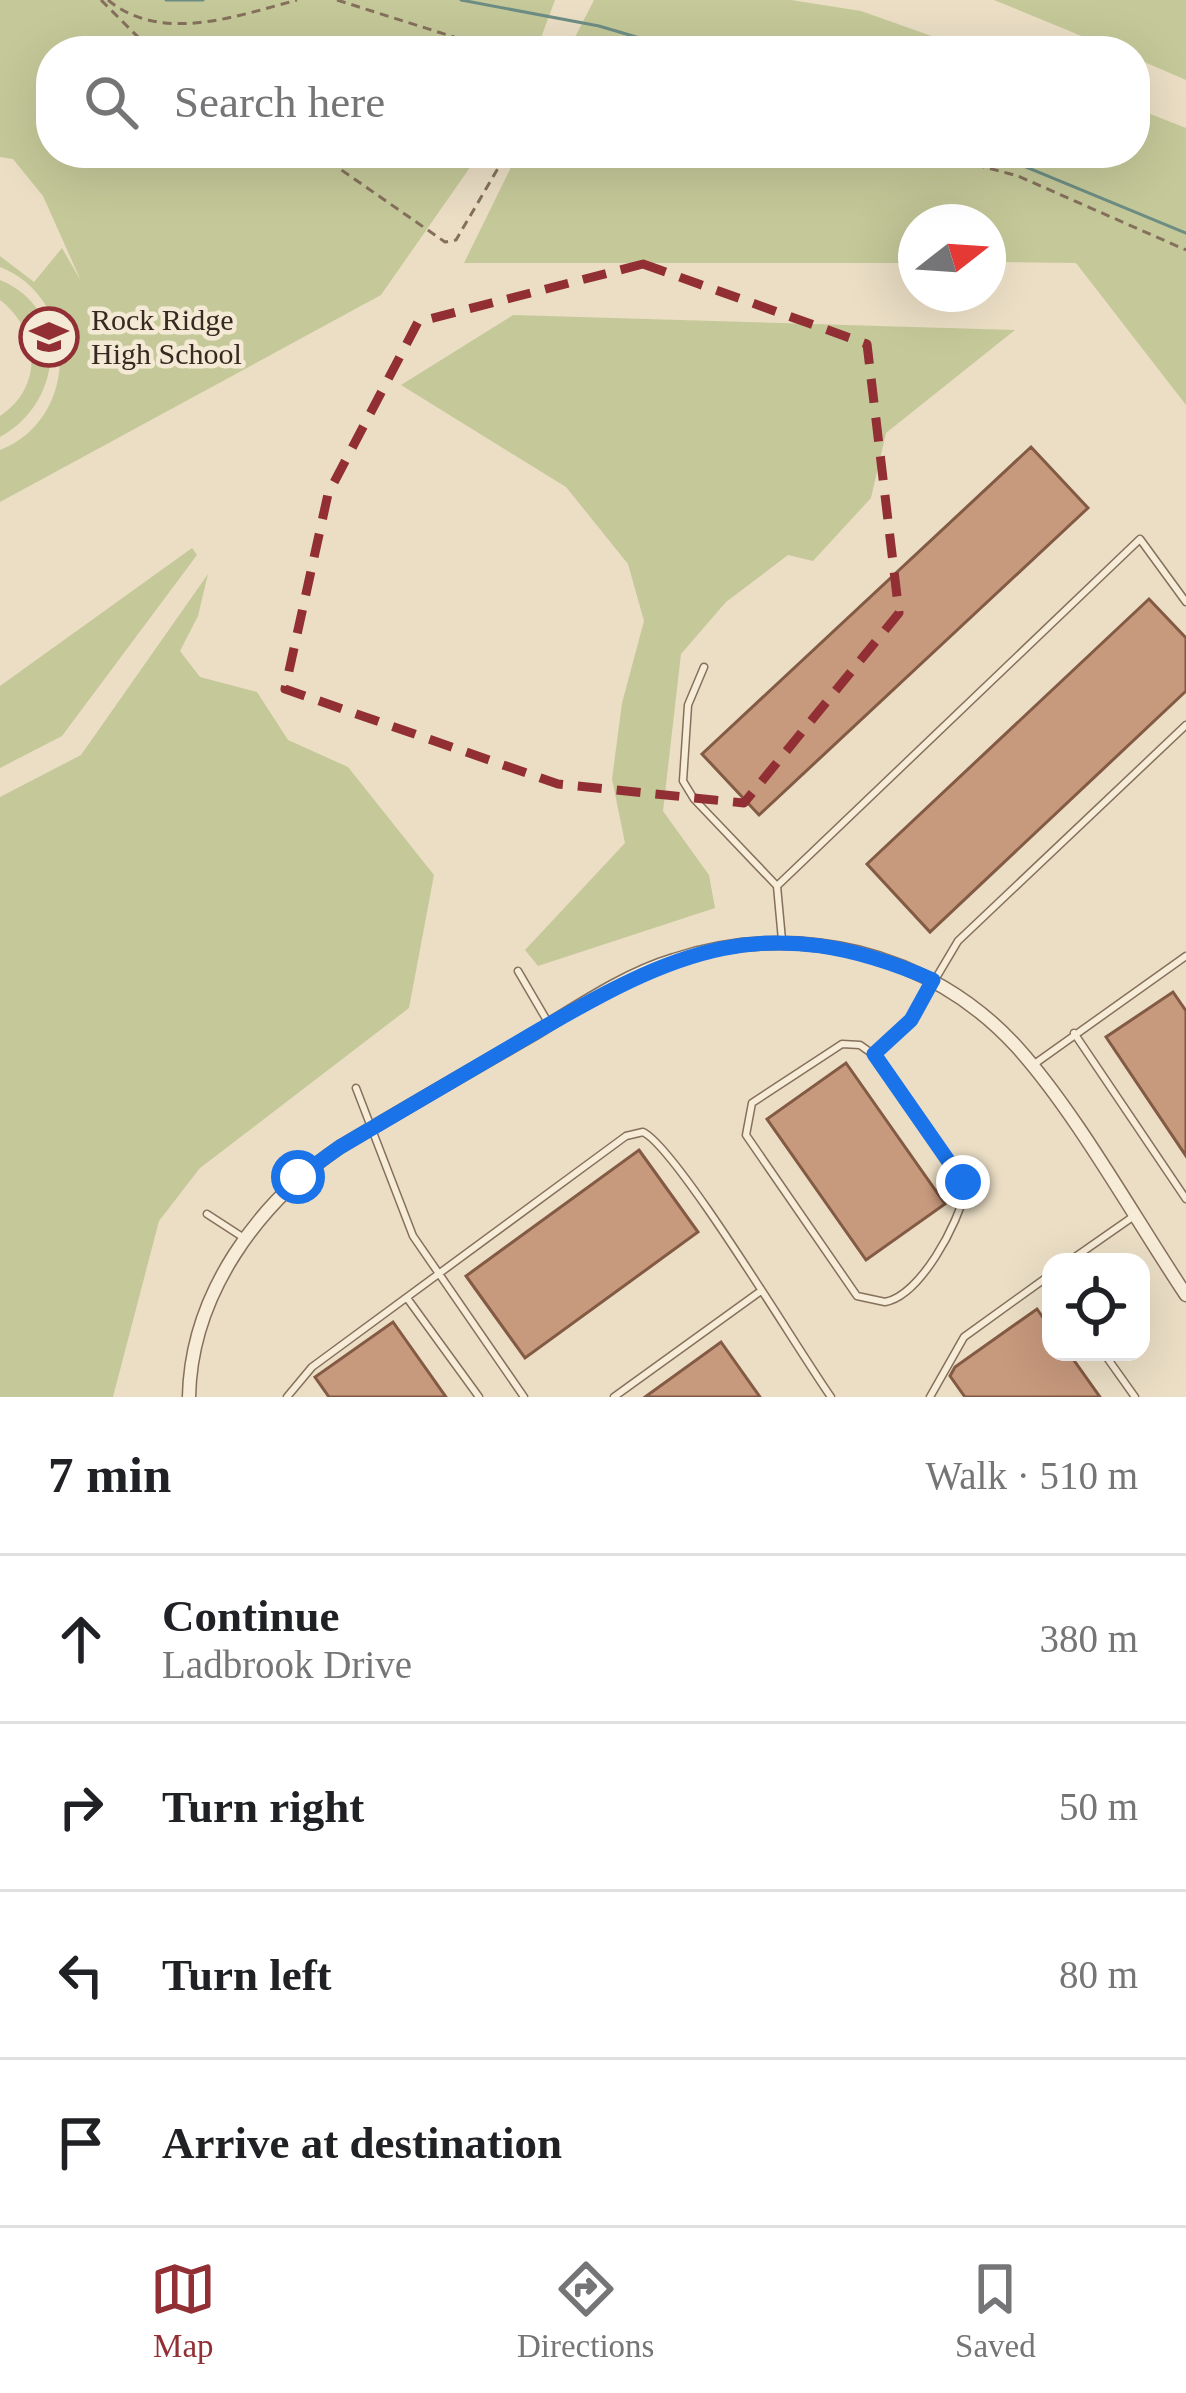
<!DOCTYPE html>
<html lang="en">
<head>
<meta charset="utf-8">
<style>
  body { margin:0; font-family:"Times New Roman",serif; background:#f2f2f2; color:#202124 }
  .controls { position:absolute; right:36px; bottom:36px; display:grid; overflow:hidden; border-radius:24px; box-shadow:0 12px 48px #0002 }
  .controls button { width:108px; height:108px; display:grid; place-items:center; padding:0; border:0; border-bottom:3px solid #e0e0e0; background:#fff; color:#202124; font:60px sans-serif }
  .compass { position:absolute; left:898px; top:204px; width:108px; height:108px; border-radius:50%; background:#fff; box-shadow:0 12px 48px #0002; rotate:73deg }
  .stop { position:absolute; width:36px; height:36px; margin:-27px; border:9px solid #1a73e8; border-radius:50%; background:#fff }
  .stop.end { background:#1a73e8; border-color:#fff; box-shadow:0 3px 12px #0008 }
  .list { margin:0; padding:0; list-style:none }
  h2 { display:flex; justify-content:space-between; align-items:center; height:156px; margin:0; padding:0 48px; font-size:51px }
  h2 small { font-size:39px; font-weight:400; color:#757577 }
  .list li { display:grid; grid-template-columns:78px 1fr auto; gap:36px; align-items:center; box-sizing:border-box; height:168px; padding:0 48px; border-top:3px solid #e0e0e0 }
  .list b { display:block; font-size:45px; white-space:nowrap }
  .list p { margin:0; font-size:39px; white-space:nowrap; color:#757577 }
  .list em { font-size:39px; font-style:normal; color:#757577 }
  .icon { flex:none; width:66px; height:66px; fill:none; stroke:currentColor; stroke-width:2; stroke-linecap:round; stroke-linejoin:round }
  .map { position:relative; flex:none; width:1186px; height:1397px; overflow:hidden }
  .search { position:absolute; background:#fff; box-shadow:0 12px 48px #0002; left:36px; right:36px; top:36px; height:132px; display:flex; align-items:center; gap:30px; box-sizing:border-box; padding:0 42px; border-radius:48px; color:#757577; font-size:45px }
  .sheet { height:828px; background:#fff }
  nav { display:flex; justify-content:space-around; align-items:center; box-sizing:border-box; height:168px; border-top:3px solid #e0e0e0; background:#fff; font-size:33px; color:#757577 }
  nav a { display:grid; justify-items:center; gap:6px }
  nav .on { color:#912f34 }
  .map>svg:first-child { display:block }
  .green { fill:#c5c999 }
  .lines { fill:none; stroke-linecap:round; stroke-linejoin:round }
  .stream { stroke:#6d8d84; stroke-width:3 }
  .building { fill:#c7997d; stroke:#835a43; stroke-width:3 }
  .service-casing { stroke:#85705c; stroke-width:9 }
  .minor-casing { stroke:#85705c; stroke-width:15 }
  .path { stroke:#85705c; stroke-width:3; stroke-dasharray:9 6; stroke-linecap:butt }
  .service { stroke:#f7ecd7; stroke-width:6 }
  .minor { stroke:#f7ecd7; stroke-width:12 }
  .route { stroke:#1a73e8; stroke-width:15 }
  .marked { fill:none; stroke:#912f34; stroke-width:9; stroke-dasharray:24 15; stroke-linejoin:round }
  .labels { text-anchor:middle; stroke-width:9; stroke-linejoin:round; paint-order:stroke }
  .poi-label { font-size:30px; fill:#36291f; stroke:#f3e9d4; text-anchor:start }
</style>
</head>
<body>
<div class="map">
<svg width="1186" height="1397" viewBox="0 0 1186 1397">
  <rect width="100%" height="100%" fill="#ebdec5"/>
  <path class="green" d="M0,0H555L536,51H51V153H480L381,295L0,502V450C80,419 80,298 0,267V256L34,282L62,248L81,281L43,196L13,159L0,157Z
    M594,0H791L861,11L974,51H568Z
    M994,0H1186V80L1135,58V51H1118Z
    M1135,108L1186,128V405L1076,263L988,262V222H916V263H464L518,153H1135Z
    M0,280C73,310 62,404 0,437V416C44,387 40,331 0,300Z
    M513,315L1015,330L886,433L871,498L813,561L788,555L726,602L681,654L663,811L709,875L715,908L538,966L525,950L625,843L612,779L622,703L644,621L628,564L566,487L401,385Z
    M192,548L197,555L62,736L0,768V686Z
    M208,574L198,616L180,651L200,677L257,692L288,740L348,767L434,875L409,1008L200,1168L159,1221L113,1397H0V797L81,755Z"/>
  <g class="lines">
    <path class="stream" d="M166,0H203
      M461,0L599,26L684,51
      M992,153L1186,233"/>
  </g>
  <path class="building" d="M1031,447L1088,508L759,815L702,754Z
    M1149,599L1186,638V691L930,932L867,864Z
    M1173,992L1186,1011V1156L1106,1037Z
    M846,1063L945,1204L866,1260L767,1119Z
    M639,1150L698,1232L525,1358L466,1276Z
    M1037,1309L1051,1329V1352H1068L1100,1397H965L950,1376L955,1367Z
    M393,1322L446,1397H329L315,1377Z
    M721,1342L760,1397H645Z"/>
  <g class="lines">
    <defs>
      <path id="service" d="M704,667L688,705L683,781L694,799L777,886L782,940
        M777,886L1140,539L1186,602
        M518,971L549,1024
        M1074,1033L1186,1199
        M842,1044L860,1045L874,1055L965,1190C959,1223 920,1296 885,1302L857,1296L746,1135L752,1103Z
        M874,1055L911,1020L958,941L1186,725
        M1033,1065L1186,956
        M356,1088L413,1236L524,1397
        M207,1214L244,1238
        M1068,1262L1134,1216
        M407,1298L479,1397
        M1103,1352L1135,1397
        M287,1397L312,1367L626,1136L643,1132C677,1148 799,1352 831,1397
        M614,1397L758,1293
        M930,1397L964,1337L1050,1275"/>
      <path id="minor" d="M189,1397C191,1294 258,1203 340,1147C405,1108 471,1070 537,1032C580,1006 625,975 674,960C795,920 929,951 1016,1046C1076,1112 1135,1219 1186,1295"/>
    </defs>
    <use href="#service" class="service-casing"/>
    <use href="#minor" class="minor-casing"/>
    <path class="path" d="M101,0L152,51
      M108,0C161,44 237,16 297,0
      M337,0L498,51
      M317,153L445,242L456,240L507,153
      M932,153L1018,176L1186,250"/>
    <use href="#service" class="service"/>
    <use href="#minor" class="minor"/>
  </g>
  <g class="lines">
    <path class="route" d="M298,1177L340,1147C403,1110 466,1073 529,1036C676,950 766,907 933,980L911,1020L874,1054L963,1182"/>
  </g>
  <path class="marked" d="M643,264L867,344L899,613L744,803L558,784L285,689L328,494L418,322Z"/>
  <defs>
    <symbol id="school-ring" viewBox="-11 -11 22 22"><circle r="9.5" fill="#f3e9d4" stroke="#912f34" stroke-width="1.5"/><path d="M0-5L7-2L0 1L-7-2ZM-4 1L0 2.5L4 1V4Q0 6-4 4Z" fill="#912f34"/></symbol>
  </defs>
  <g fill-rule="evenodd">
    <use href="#school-ring" x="16" y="304" width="66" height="66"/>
  </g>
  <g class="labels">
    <g class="poi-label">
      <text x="91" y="330">Rock Ridge<tspan x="91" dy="34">High School</tspan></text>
    </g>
  </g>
</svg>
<div class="controls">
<button><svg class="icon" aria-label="locate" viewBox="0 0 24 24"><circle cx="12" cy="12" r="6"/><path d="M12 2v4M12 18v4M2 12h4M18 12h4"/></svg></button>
</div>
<svg class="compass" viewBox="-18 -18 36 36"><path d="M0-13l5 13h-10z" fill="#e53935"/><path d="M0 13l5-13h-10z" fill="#757577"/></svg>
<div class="stop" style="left:298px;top:1177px"></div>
<div class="stop end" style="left:963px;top:1182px"></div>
<div class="search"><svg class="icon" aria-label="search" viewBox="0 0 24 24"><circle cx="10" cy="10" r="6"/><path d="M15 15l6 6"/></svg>Search here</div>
</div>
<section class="sheet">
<h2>7 min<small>Walk · 510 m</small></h2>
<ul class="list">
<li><svg class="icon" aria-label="ahead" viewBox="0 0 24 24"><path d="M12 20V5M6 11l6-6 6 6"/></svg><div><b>Continue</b><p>Ladbrook Drive</p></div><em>380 m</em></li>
<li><svg class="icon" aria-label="right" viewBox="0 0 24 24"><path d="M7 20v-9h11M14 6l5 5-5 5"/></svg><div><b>Turn right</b></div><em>50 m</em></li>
<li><svg class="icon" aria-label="left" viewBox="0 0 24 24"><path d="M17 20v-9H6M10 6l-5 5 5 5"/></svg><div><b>Turn left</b></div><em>80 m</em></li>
<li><svg class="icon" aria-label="arrive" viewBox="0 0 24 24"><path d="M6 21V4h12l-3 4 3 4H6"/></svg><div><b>Arrive at destination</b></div></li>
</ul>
</section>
<nav>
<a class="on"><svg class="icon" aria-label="map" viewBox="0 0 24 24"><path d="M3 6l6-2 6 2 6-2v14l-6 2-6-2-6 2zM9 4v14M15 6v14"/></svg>Map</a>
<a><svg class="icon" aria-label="directions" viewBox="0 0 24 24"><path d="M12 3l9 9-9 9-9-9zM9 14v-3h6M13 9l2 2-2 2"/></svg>Directions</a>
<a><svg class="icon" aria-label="saved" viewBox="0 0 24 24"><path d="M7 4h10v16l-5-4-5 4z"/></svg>Saved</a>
</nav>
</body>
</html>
